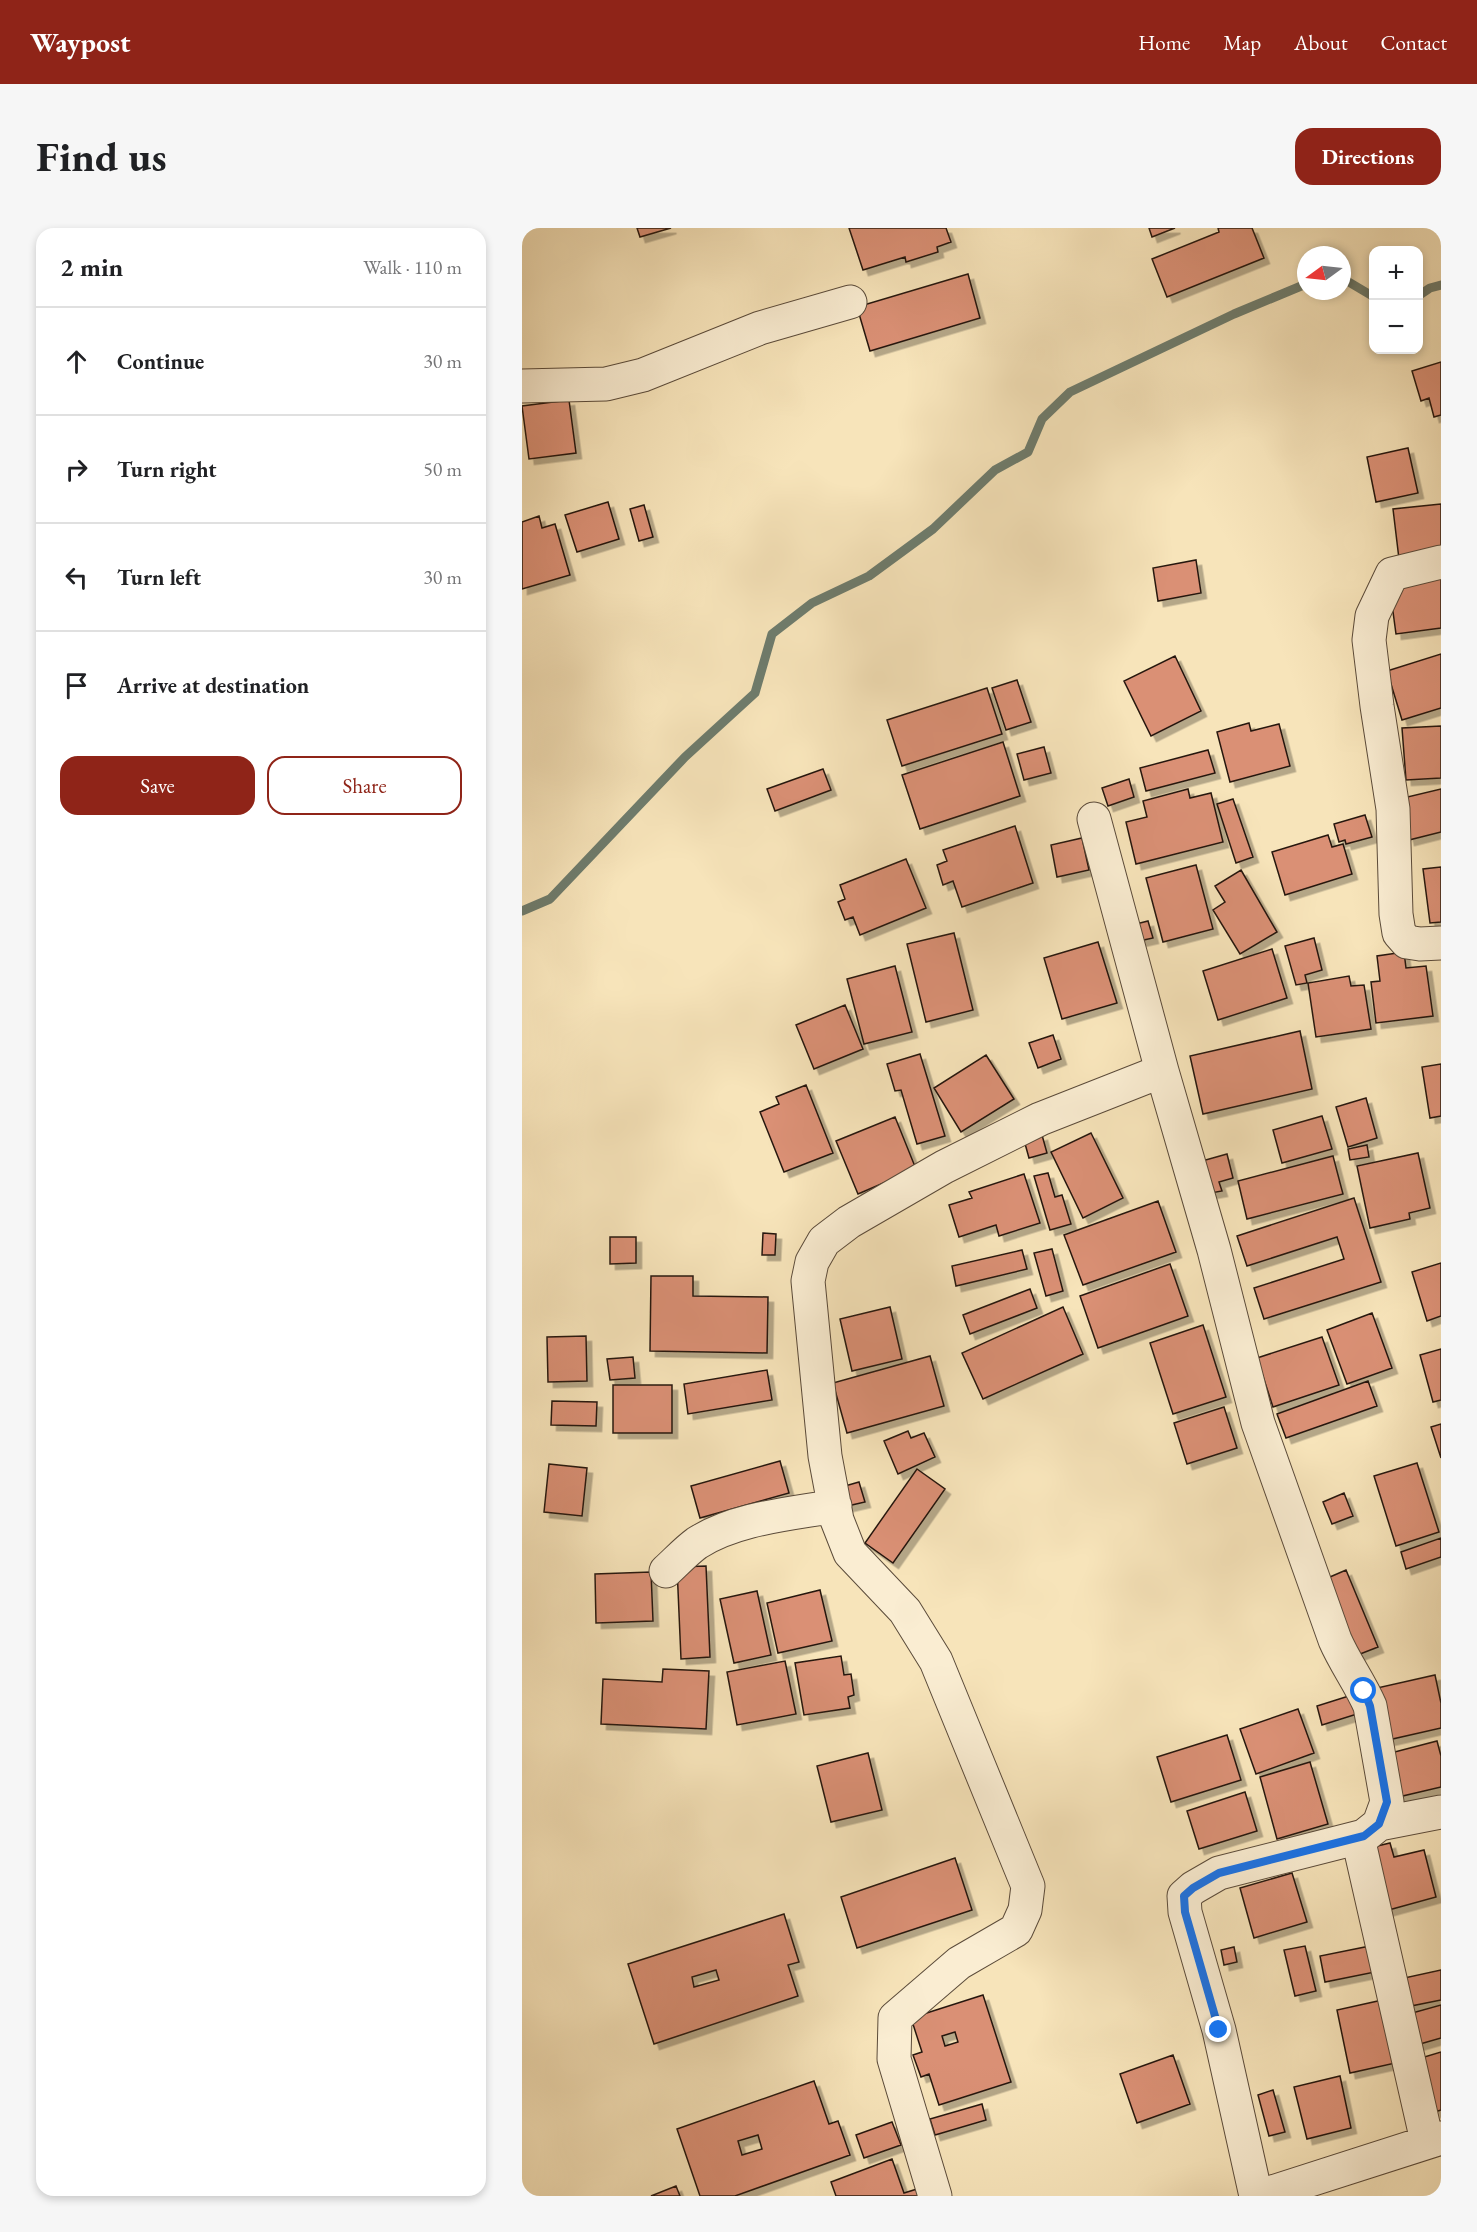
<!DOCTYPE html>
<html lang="en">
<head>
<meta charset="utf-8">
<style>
  body { margin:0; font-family:"EB Garamond",serif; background:#f6f6f6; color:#202124 }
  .controls { position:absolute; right:18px; top:18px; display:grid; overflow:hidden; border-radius:12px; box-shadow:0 3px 9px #0003 }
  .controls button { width:54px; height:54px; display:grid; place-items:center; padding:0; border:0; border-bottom:2px solid #e0e0e0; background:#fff; color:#202124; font:30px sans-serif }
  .compass { position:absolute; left:775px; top:18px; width:54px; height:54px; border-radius:50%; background:#fff; box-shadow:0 3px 9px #0003; rotate:255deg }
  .stop { position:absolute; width:18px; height:18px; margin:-14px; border:4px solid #1a73e8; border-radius:50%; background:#fff }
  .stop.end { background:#1a73e8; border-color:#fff; box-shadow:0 2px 6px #0008 }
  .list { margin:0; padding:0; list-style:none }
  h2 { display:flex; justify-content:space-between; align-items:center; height:78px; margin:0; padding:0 24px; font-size:26px }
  h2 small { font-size:20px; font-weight:400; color:#757577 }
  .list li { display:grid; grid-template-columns:39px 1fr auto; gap:18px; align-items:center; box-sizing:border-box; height:108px; padding:0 24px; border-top:2px solid #e0e0e0 }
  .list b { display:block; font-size:22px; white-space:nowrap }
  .list em { font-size:20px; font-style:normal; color:#757577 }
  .actions { display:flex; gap:12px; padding:18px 24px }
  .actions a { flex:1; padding:14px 0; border:2px solid #8f2418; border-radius:18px; text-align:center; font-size:21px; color:#8f2418 }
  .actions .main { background:#8f2418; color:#fff }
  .icon { flex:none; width:33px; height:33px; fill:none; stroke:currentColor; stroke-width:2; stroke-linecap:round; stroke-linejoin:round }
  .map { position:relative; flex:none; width:919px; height:1968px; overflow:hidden; border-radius:18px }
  header { display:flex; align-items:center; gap:36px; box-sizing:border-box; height:84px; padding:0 30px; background:#8f2418; color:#fff }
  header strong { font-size:28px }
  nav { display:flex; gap:33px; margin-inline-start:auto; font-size:21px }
  .intro { display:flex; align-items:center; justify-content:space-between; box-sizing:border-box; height:144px; padding:0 36px }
  h1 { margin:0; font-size:42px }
  .button { padding:15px 27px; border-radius:18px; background:#8f2418; color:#fff; font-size:21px; font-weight:700 }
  main { display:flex; gap:36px; padding:0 36px }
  aside { flex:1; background:#fff; border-radius:18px; box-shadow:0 3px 9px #0003 }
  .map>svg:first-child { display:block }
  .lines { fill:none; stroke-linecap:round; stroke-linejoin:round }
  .stream { stroke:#6e7c6d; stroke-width:9 }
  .building { fill:#da9075; stroke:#27180f; stroke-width:1.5; fill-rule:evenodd; filter:url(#shadow) }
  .minor-casing { stroke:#5b4b3a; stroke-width:35 }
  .minor { stroke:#faedd2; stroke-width:33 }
  .route { stroke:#1a73e8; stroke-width:8 }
</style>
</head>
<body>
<header>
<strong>Waypost</strong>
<nav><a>Home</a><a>Map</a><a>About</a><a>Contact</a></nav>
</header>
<div class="intro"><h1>Find us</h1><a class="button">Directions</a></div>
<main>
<aside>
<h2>2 min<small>Walk · 110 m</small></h2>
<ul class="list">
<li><svg class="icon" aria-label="ahead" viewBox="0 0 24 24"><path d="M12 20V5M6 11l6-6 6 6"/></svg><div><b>Continue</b></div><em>30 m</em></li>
<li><svg class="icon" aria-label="right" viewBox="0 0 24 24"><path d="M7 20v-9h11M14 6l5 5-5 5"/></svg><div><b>Turn right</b></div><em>50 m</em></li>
<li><svg class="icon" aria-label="left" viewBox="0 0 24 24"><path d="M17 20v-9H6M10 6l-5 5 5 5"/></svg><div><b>Turn left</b></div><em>30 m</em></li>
<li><svg class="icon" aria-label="arrive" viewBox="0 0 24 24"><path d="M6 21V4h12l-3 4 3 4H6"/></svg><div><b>Arrive at destination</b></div></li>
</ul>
<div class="actions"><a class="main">Save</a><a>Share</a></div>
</aside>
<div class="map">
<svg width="919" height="1968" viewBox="0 0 919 1968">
  <defs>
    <filter id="shadow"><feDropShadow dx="5.5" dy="5.5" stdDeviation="0" flood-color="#0004"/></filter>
  </defs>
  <rect width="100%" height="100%" fill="#f7e4ba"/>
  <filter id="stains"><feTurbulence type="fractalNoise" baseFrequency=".00333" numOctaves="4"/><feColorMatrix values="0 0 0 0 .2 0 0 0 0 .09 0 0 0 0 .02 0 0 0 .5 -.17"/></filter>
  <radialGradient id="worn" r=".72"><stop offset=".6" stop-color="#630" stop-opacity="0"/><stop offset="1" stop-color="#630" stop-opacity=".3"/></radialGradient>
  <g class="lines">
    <path class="stream" d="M820,50L852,69
      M896,68L908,60L919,57
      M0,683L28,671L163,529L233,465L250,406L290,375L347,348L411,301L473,242L506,224L520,191L548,164L712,86L784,56"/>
  </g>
  <path class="building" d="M115,0H149L118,9Z
    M327,0H424L429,14L415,19L416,24L384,34L383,29L341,42Z
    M627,0H653L630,9Z
    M696,0H730L742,30L645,69L630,31L697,4Z
    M446,46L458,90L348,123L335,79Z
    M919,134V187L912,189L907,170L899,173L890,143Z
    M47,172L54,225L7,231L0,178Z
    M886,220L896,265L854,274L845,229Z
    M86,274L97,311L55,324L43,287Z
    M919,276V327L877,331L871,281Z
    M122,277L131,309L117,313L108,281Z
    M17,288L20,300L33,296L48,347L0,361V294Z
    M674,332L679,365L636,373L631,340Z
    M919,347V400L874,406L867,354Z
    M919,426V480L880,492L865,443Z
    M653,428L679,483L629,508L602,453Z
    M495,452L509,494L484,502L470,460Z
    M465,460L480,506L380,538L365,492Z
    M727,495L729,503L757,496L768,538L708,554L695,504Z
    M919,498V550L884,552L880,500Z
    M481,514L498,568L398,601L380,547Z
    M522,519L529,545L502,552L495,526Z
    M686,522L693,545L624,563L618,540Z
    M301,541L309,562L253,583L245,561Z
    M607,551L612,569L586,578L580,560Z
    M666,561L668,570L689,565L701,614L614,636L604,594L625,589L621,573Z
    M919,561V604L887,612L877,571Z
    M711,571L731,629L714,635L695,576Z
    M843,587L850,609L824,616L823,612L817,614L812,596Z
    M493,598L511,655L440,679L431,653L421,657L415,637L425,633L421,622Z
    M806,607L810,619L821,616L830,646L763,667L750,624Z
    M560,610L567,642L535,649L529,617Z
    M384,631L404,680L338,707L331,689L323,692L316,674L323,671L318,657Z
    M674,637L691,701L641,714L624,650Z
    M919,639V694L908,695L901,641Z
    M719,642L755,704L718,726L691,682L703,674L693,658Z
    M626,693L631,710L617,713L614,696Z
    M432,705L451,782L404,794L385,716Z
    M792,710L800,742L783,747L785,755L774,757L763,718Z
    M576,714L595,775L540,791L522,730Z
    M750,721L765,770L696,792L681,743Z
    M882,724L884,740L904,738L911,788L854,795L849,754L858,753L855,728Z
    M373,738L390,804L342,816L325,751Z
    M827,748L829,758L842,757L849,801L794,809L786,755Z
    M323,777L341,821L292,841L274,797Z
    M778,803L790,861L681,886L668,828Z
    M531,807L539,831L516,840L507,815Z
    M398,826L423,908L395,916L379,862L373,863L365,836Z
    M464,827L492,871L439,904L412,860Z
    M919,836V888L908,890L900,839Z
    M284,857L311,925L262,944L238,884L257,876L254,869Z
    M844,870L855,910L826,919L814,879Z
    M800,888L810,921L760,935L751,902Z
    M373,889L394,941L336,966L314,913Z
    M569,905L601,970L561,990L529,924Z
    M520,907L525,925L507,930L502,912Z
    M845,917L847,929L828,932L826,921Z
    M896,925L908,980L887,985L888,991L848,1000L835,938Z
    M705,926L711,950L697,954L700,963L689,965L680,933Z
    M811,928L821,966L725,991L716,953Z
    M526,945L533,969L540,967L549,996L528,1002L512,948Z
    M502,946L518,995L477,1008L474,997L437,1009L427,977L450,970L447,964Z
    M832,970L859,1054L742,1091L732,1060L822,1031L815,1009L725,1038L715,1008Z
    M636,973L654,1024L561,1057L542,1007Z
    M241,1005L254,1006L253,1027H240Z
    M88,1009H114V1035L88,1036Z
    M530,1021L541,1063L524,1068L512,1025Z
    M500,1022L505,1041L434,1058L430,1038Z
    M919,1035V1088L905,1093L890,1044Z
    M648,1036L666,1088L576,1120L558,1068Z
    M129,1048H171V1068L246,1069L245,1125L128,1123Z
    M508,1061L515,1080L448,1106L441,1087Z
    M368,1079L380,1131L330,1143L318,1091Z
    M541,1079L561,1126L461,1171L440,1125Z
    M850,1085L870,1140L825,1156L805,1102Z
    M681,1097L704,1169L651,1186L628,1115Z
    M64,1108L65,1153L26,1154L25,1109Z
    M800,1109L817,1157L751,1179L735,1130Z
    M919,1121V1172L911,1174L898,1127Z
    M408,1128L422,1178L325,1205L311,1155Z
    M111,1129L113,1150L88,1152L85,1131Z
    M245,1142L250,1172L166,1186L162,1156Z
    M846,1153L855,1178L764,1210L755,1186Z
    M91,1157H150V1205H91Z
    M30,1173L75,1174L74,1198L29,1197Z
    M702,1179L715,1220L665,1236L652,1195Z
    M919,1196V1230L909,1199Z
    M386,1203L389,1210L402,1205L413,1229L376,1246L362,1213Z
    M258,1233L267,1265L178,1290L169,1258Z
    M895,1235L917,1304L874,1318L852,1248Z
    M27,1236L65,1240L60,1288L22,1284Z
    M395,1241L423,1261L371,1335L343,1315Z
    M337,1254L343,1274L321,1279L316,1260Z
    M822,1265L831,1288L810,1296L801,1274Z
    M919,1310V1329L884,1341L879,1324Z
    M184,1338L188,1429L159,1431L155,1339Z
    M824,1342L856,1419L833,1428L801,1352Z
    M129,1344L131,1393L74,1395L73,1346Z
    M298,1362L310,1413L256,1425L245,1375Z
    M235,1363L249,1427L212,1435L198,1371Z
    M319,1428L322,1447L329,1446L332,1467L326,1469L328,1480L282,1487L273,1435Z
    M263,1433L274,1486L215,1497L205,1444Z
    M141,1441L187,1443L184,1501L79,1496L81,1451L140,1454Z
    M913,1447L919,1475V1500L866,1512L855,1460Z
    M830,1467L835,1486L800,1497L795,1478Z
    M776,1481L792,1525L734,1546L718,1501Z
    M705,1507L719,1552L649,1574L635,1529Z
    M915,1513L919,1528V1559L872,1570L861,1527Z
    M346,1525L360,1582L309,1594L295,1538Z
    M788,1534L806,1596L755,1611L738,1549Z
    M723,1564L735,1603L677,1621L665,1583Z
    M868,1615L872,1629L902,1622L914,1669L863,1683L847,1620Z
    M433,1630L450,1682L335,1720L319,1669Z
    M770,1645L785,1694L732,1710L718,1660Z
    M262,1686L277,1734L266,1737L276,1768L132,1816L106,1736ZM194,1742L197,1752L172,1759L170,1749Z
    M853,1717L858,1743L803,1754L798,1728Z
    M783,1718L794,1763L773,1768L762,1722Z
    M712,1719L715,1734L702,1737L699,1722Z
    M919,1742V1772L879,1780L873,1752Z
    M461,1767L489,1854L417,1877L407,1846L399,1849L391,1827L400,1824L389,1790ZM433,1804L436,1814L423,1818L420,1808Z
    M865,1771L878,1834L828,1845L815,1782Z
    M919,1777V1810L891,1818L883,1787Z
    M919,1824V1882L913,1884L899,1830Z
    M651,1827L668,1876L615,1895L598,1846Z
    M818,1848L829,1900L785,1911L772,1859Z
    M292,1853L307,1896L316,1893L328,1927L213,1968H178L155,1901ZM236,1907L240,1921L220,1927L216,1913Z
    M751,1862L763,1904L747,1908L736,1867Z
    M460,1876L464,1892L413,1907L408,1891Z
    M370,1894L379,1917L342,1930L334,1907Z
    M370,1931L382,1965L395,1961L397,1968H314L309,1954Z
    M154,1958L158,1968H129Z"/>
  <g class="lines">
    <defs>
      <path id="minor" d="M0,158L84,156L121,147L238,100L328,74
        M919,334L870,346L850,388L847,412L855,478L871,581L874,686L877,705L885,714L898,716L919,715
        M572,591L640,843L692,1022L736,1195L813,1412C823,1435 838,1455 848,1478L865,1574L857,1596L842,1608L697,1645L671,1660L662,1668L663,1684L697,1802L734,1968
        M144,1343C154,1334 164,1323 175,1315C214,1290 268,1286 313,1278
        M857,1596L919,1584
        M836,1610L905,1913
        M413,1968L372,1831L373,1790L437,1735L494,1702L503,1682L506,1658L414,1433L383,1383L328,1325L315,1292L303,1228L286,1053L290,1034L302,1013L327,994L422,939L518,891L640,843
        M738,1968L919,1910"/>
    </defs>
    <use href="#minor" class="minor-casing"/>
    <use href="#minor" class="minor"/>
  </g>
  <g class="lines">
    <path class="route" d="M697,1802L663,1684L662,1668L671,1660L697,1645L842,1608L857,1596L865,1574L848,1478L842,1463"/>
  </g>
  <rect width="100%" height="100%" filter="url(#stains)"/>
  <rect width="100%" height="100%" fill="url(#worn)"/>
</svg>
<div class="controls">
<button>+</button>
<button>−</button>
</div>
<svg class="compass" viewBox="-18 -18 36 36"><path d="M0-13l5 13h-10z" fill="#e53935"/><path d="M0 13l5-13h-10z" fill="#757577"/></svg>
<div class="stop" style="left:842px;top:1463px"></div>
<div class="stop end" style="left:697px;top:1802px"></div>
</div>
</main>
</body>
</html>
